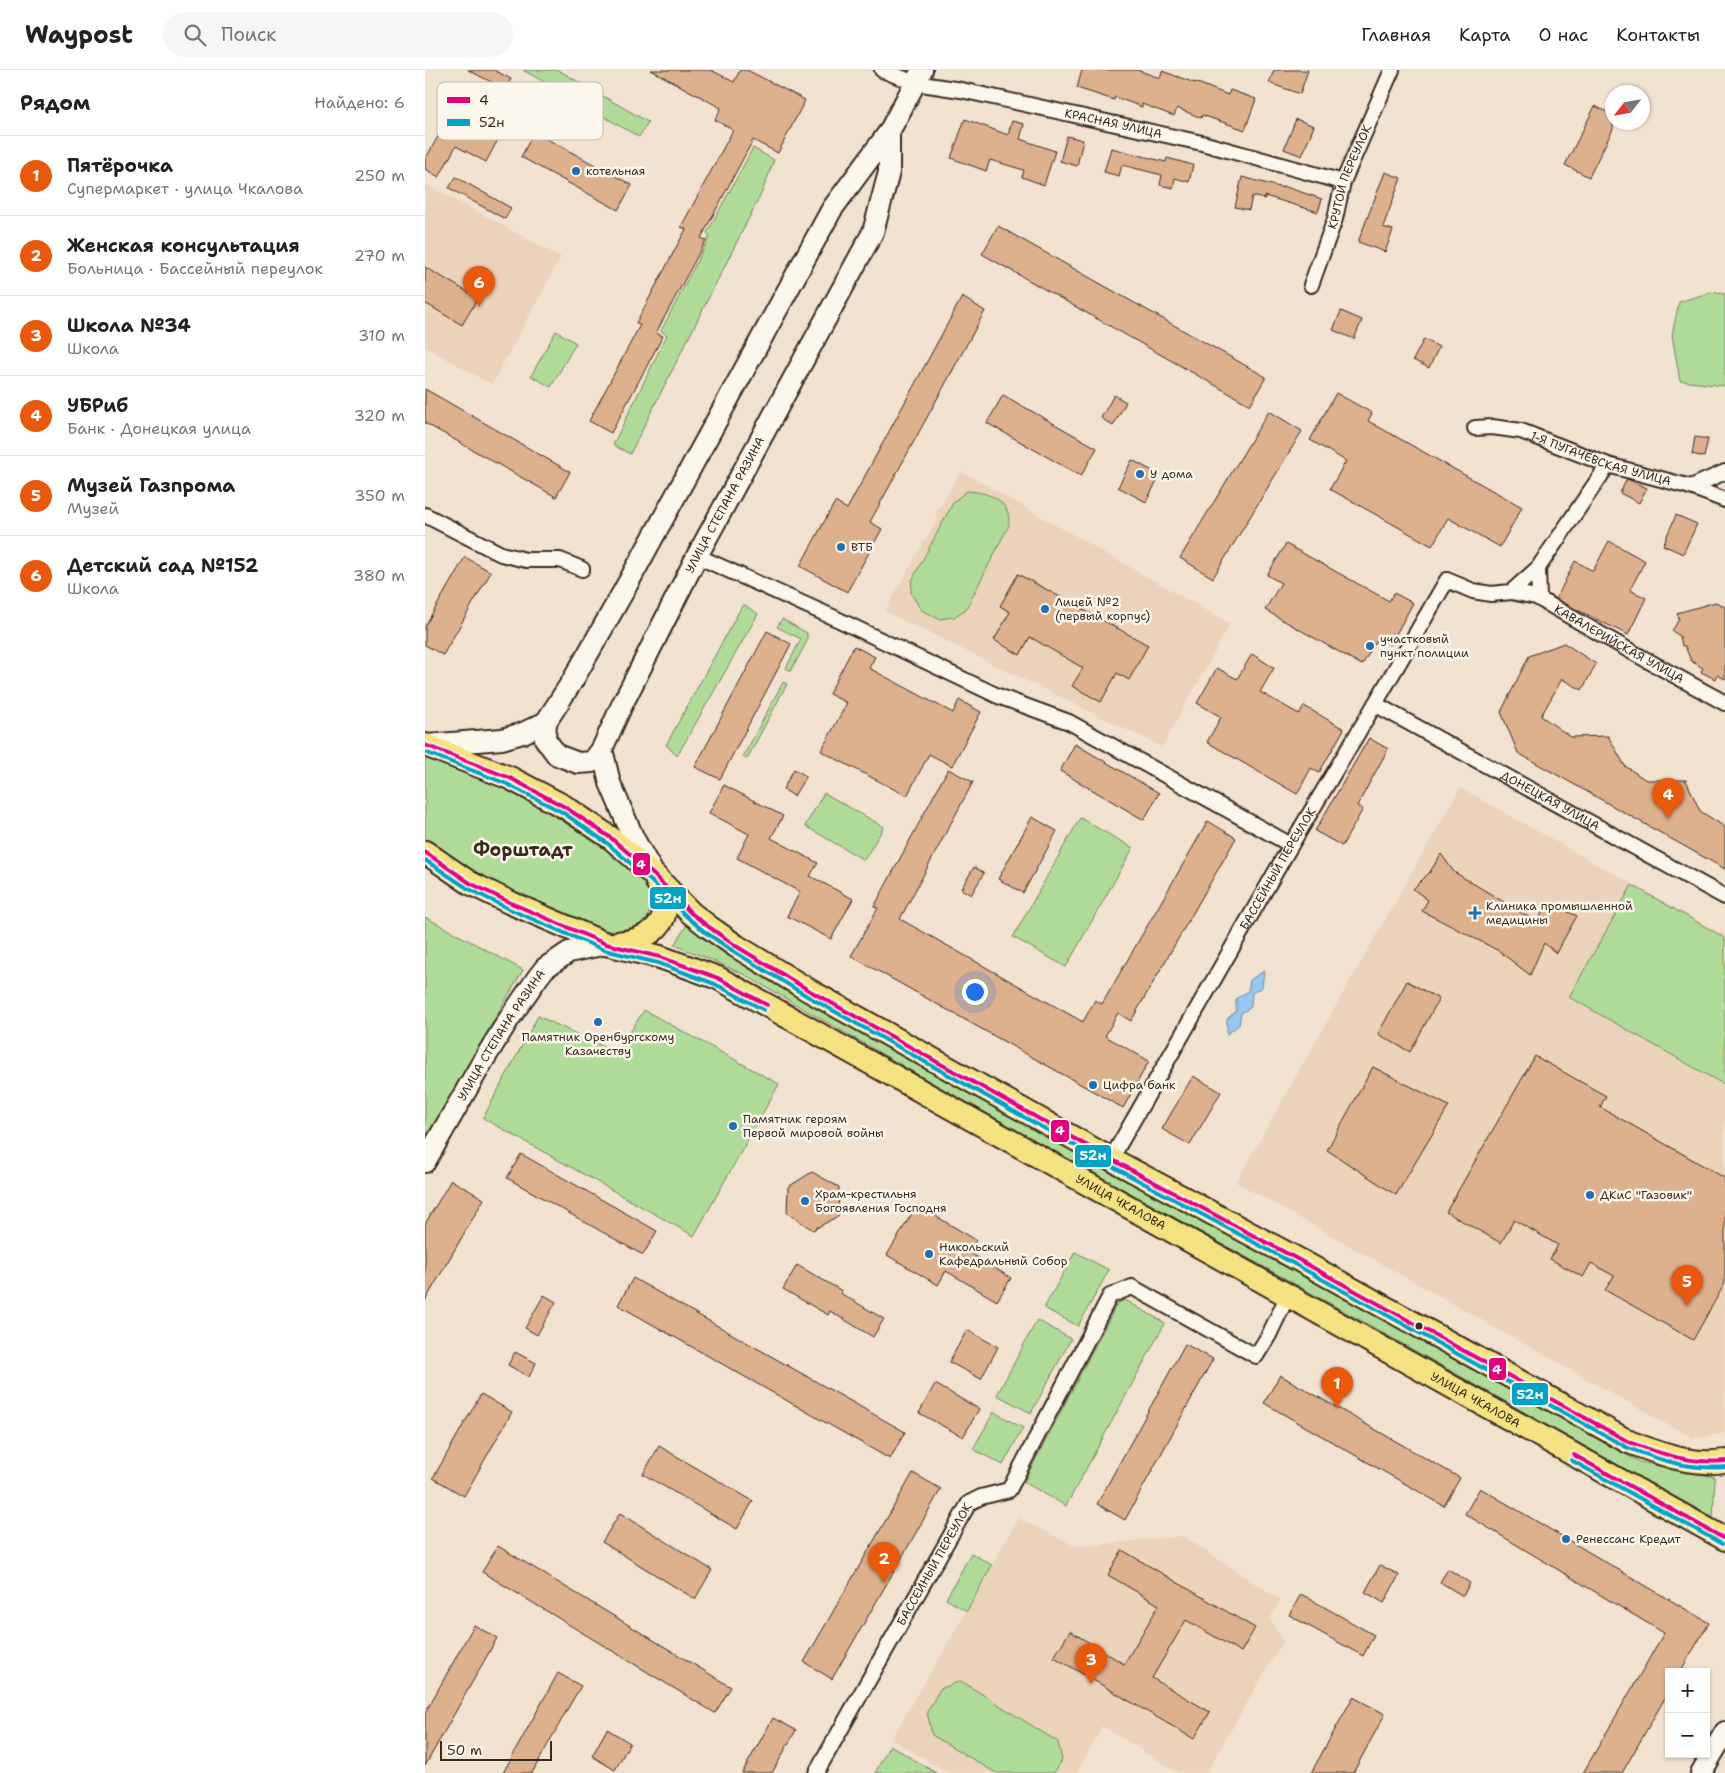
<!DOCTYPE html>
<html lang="ru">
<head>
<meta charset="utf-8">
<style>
  body { margin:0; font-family:"Shantell Sans",sans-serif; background:#f6f6f6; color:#222 }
  .controls { position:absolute; right:15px; bottom:15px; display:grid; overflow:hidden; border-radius:0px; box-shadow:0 1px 4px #0004 }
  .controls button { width:45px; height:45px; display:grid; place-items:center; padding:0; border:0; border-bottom:1px solid #e0e0e0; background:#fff; color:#222; font:25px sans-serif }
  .compass { position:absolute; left:1180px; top:15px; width:45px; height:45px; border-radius:50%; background:#fff; box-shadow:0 1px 4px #0004; rotate:239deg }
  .scale { position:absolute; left:15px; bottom:12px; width:112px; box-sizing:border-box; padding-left:5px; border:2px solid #3b2a1e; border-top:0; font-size:14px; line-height:18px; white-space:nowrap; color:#3b2a1e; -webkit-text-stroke:4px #fbf7ec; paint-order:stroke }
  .you { position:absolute; left:549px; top:921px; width:18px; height:18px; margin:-12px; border:4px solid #fff; border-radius:50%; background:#1a73e8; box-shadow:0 0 0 8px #1a73e833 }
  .badge { display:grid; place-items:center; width:32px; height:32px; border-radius:50%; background:#ea580c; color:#fff; font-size:16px; font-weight:700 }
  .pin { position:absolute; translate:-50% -41px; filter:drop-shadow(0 1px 2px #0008) }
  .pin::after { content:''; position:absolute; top:26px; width:18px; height:15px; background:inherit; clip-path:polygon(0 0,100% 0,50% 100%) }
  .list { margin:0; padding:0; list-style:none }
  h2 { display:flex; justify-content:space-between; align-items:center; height:65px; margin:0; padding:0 20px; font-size:21px }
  h2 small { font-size:16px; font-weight:400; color:#767676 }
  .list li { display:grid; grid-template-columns:32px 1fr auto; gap:15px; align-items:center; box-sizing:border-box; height:80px; padding:0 20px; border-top:1px solid #e0e0e0 }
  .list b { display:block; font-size:19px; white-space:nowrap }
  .list p { margin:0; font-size:16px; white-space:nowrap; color:#767676 }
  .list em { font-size:16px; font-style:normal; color:#767676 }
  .icon { flex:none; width:28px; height:28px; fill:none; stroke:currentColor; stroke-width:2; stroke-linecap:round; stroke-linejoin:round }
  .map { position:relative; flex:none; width:1300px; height:1703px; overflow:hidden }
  header { display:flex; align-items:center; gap:30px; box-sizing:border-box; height:70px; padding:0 25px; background:#fff; border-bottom:1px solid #e0e0e0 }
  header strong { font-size:24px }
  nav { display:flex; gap:28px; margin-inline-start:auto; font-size:18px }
  .search { width:350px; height:45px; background:#f6f6f6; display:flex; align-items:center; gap:12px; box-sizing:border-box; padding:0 18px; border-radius:28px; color:#767676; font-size:19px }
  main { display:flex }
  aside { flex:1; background:#fff }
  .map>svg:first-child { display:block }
  .built { fill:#ecd3bc }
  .green { fill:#b0dc9a; stroke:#76835c }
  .water { fill:#96c8f3; stroke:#72899e }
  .building { fill:#ddb18e; stroke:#3b2a1e }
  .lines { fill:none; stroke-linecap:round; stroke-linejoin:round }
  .street-casing { stroke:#3b2a1e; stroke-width:18 }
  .secondary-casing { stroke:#3b2a1e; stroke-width:24 }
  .primary-casing { stroke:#3b2a1e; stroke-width:26 }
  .street { stroke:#fbf7ec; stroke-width:14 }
  .secondary { stroke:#fbf7ec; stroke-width:20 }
  .primary { stroke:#f5e382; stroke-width:22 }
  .bus-1-casing { stroke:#fbf7ec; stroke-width:8 }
  .bus-2-casing { stroke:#fbf7ec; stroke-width:8 }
  .bus-1 { stroke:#e5007d; stroke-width:4 }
  .bus-2 { stroke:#03a3c5; stroke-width:4 }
  .poi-dot { fill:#1f6fb2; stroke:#fbf7ec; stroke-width:2 }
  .bus-dot { fill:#3b2a1e; stroke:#fbf7ec; stroke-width:2 }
  .labels { text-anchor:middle; stroke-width:5; stroke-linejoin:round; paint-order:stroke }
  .street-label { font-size:12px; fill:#3b2a1e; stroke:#fbf7ec }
  .poi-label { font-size:12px; fill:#3b2a1e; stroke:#fbf7ec; text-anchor:start }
  .district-label { font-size:18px; font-weight:bold; fill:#3b2a1e; stroke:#fbf7ec }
  .key { fill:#fbf7ec; stroke:#c1baae; stroke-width:1 }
  .key-label { font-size:14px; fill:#3b2a1e }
  .line-badge { stroke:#fbf7ec; stroke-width:2 }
  .badge-label { font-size:14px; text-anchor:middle; font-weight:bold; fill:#fff }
</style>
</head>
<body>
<header>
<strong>Waypost</strong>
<div class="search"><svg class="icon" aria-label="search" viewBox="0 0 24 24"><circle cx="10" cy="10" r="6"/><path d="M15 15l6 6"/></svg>Поиск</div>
<nav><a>Главная</a><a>Карта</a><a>О нас</a><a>Контакты</a></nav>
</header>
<main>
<aside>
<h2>Рядом<small>Найдено: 6</small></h2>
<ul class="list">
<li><span class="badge">1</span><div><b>Пятёрочка</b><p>Супермаркет · улица Чкалова</p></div><em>250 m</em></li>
<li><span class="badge">2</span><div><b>Женская консультация</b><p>Больница · Бассейный переулок</p></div><em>270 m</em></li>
<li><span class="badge">3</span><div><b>Школа №34</b><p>Школа</p></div><em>310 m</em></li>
<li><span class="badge">4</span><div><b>УБРиб</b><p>Банк · Донецкая улица</p></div><em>320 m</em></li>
<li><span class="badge">5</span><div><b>Музей Газпрома</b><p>Музей</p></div><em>350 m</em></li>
<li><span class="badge">6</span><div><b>Детский сад №152</b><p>Школа</p></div><em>380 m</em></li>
</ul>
</aside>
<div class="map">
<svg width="1300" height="1703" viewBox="0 0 1300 1703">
  <rect width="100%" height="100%" fill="#f2e2d0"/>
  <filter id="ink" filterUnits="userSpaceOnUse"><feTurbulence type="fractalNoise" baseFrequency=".02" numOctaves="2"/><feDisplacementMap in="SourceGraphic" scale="10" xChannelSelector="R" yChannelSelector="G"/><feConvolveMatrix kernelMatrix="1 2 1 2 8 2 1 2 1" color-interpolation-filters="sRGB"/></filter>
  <g filter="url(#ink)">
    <path class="built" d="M0,114L136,187L67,314L0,277Z
      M536,401L805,554L737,677L460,541L513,448L510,446Z
      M1035,718L1300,866V1363L1267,1368L811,1112Z
      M593,1448L652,1477L758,1466L855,1530L845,1549L858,1571L781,1703H754L677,1656L652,1703H524L466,1669L542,1541Z"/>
    <path class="green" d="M98,0H133L223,52L214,67Z
      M328,78L349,90L337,122L205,384L188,375L242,265L236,261L285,166L282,163Z
      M1286,222L1300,224V316L1255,311L1247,265L1254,232Z
      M131,261L151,273L126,317L106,306Z
      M542,421C558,422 577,426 583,443C584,446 584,452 584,455L541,539L529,547L514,549L496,540L486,523L487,510L529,431Z
      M318,534L333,544L252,686L241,675Z
      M357,549L382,563V571L366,601L361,598L376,569L352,557Z
      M358,612L362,614L322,689L318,687Z
      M0,687L65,711L132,748L176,775L219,811L225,824L226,837L222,849L208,860L192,862L174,860C118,835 46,811 0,772Z
      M399,723L459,757L439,790L380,756Z
      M655,748L708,778L641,897L588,867Z
      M1207,815L1300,868V1015L1144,927Z
      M0,847L98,900L0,1069Z
      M264,852L686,1099L1042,1295L1181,1374L1215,1392L1290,1407L1288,1448L944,1255L537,1030L320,905L287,890L249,875Z
      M219,940L354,1014L269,1166L58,1048L113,946L192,983Z
      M650,1182L684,1200L653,1256L619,1238Z
      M700,1230L740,1253L641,1436L599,1412L692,1234Z
      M612,1250L646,1269L606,1343L572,1325Z
      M569,1342L598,1358L578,1395L548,1379Z
      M546,1483L567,1495L542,1541L521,1529Z
      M536,1611L633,1672L637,1690L629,1703H571L507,1665L502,1642L515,1619Z
      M465,1675L511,1703H450Z"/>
    <path class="water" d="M839,901L837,917L827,923L826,937L816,943L814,955L802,964V949L811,941V929L823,921L825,910Z"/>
    <path class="building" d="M43,0H69L86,9L80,19Z
      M226,0H286L309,12L315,0H322L380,30L353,83L328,70L276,168L281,170L231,263L238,266L186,363L164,351L215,255L211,253L261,159L256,157L308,60L290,50L296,38Z
      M657,0H712L735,8L737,1L770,13V12L803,25L805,20L831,29L820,60L777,45L776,48L752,38L749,46L717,34V37L690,27L689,30L652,18Z
      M849,0H883L875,24L844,13Z
      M37,23L84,49L61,92L31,76L14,107L0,99V90Z
      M1170,36L1188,45V59L1164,107L1140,95Z
      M540,49L583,65L587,51L599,54L595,69L630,81L619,115L597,107L599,100L565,90L561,101L526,88Z
      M871,49L889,56L877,86L859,79Z
      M109,62L207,115L193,140L96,87Z
      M642,66L658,70L652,96L635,91Z
      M686,78L741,92L742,88L768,95L764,112L750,108L748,118L735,115L737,105L697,95L694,106L679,102Z
      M960,102L976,108L958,157L968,160L960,182L933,172Z
      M31,107L86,138L80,149L24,118Z
      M817,107L858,118V116L897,129L893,142L840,126V129L827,126L824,140L810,137Z
      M573,156L841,307L825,335L557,184Z
      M0,197L53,228L37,255L0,233Z
      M537,227L560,241L445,452L457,459L422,522L375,496L410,432L422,439Z
      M916,241L937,250L929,269L908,260Z
      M999,269L1014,277L1004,298L988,290Z
      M0,319L145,402L131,427L0,353Z
      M911,323L947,343L943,351L1097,437L1075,477L1023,448L1007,476L905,419L921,391L885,370Z
      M578,325L672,378L656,406L562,353Z
      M689,325L701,332L688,356L676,348Z
      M844,341L877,361L788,508L755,488Z
      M1270,367L1283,369L1279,387L1267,384Z
      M707,390L735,405L721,432L693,417Z
      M1202,409L1222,418L1214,433L1195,423Z
      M1251,445L1272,454L1258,484L1238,475Z
      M1184,471L1220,491L1205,520L1221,528L1203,565L1131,529L1150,491L1168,501Z
      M861,474L964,531L969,523L988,533L965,575L953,568L937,595L840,540L856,513L842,505Z
      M40,487L66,502L18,585L0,575V556Z
      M593,504L723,575L704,610L692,603L676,632L647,616L658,598L605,567L595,585L569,570L585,542L575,536Z
      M1291,532L1300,537V609L1292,605L1290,609L1276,602L1278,598L1266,591L1260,576H1257L1255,566L1247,561L1254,549L1252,543Z
      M342,561L366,574L295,709L270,697Z
      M1139,573L1171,594L1157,620L1137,609L1116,646L1146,667L1183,666L1200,696L1221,710H1261L1275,741L1300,757V799L1093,683L1076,642L1104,586Z
      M429,576L450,587L444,598L528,643L534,630L556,642L527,696L504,684L482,726L396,681L422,633L404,624Z
      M827,584L849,598L835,622L874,644L879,636L919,659L894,703L886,698L872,724L782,672L796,647L772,633L792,598L812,609Z
      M944,668L963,679L932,736L938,739L917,776L890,761Z
      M650,674L734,723L719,750L635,701Z
      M369,699L381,706L369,726L358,719Z
      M523,699L548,712L475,849L658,952L670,930L677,934L783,751L811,768L706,951L693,943L680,966L724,991L698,1038L426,886L453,838L449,837Z
      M299,715L358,746L346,768L393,793L385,806L428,829L406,869L362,846L375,822L312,788L324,764L284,743Z
      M607,747L632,761L598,823L573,809Z
      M1016,784L1029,802L1112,852L1123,833L1152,846L1131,883L1119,873L1105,905L1074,881L997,841L1003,830L988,819L1005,802Z
      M549,797L559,803L546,825L536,819Z
      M982,911L1014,929L985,982L953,964Z
      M1110,986L1181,1026L1175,1037L1300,1108V1213L1268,1270L1180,1220L1189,1206L1166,1193L1158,1207L1125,1189L1133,1175L1089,1150L1076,1173L1021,1142Z
      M948,997L1024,1036L971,1125L902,1080Z
      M768,1006L796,1022L765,1075L737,1059Z
      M96,1084L232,1161L218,1185L82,1108Z
      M387,1102L414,1117L413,1146L388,1160L362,1143L363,1117Z
      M26,1110L59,1129L0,1231V1154Z
      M492,1135L551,1170L544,1182L586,1208L572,1231L521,1201L513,1215L462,1185Z
      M372,1195L417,1221L415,1223L459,1249L448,1267L405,1241L403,1245L358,1219Z
      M208,1208L480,1362L465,1389L193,1235Z
      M119,1225L131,1232L112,1265L100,1258Z
      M542,1260L573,1277L556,1309L524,1292Z
      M760,1274L788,1289L700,1450L672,1434Z
      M90,1282L111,1293L104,1307L83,1295Z
      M855,1305L1035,1408L1019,1436L839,1333Z
      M510,1314L554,1339L538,1367L494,1343Z
      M56,1324L87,1342L39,1426L8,1408Z
      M234,1376L328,1431L312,1459L218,1404Z
      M488,1403L516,1419L407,1609L379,1592Z
      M1055,1418L1284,1553L1255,1602H1244V1621L1197,1703H1158L1239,1563L1040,1444Z
      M195,1443L287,1500L270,1529L177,1472Z
      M73,1476L306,1617L290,1643L57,1502Z
      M697,1480L830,1558L816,1582L761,1550L727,1608L785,1642L769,1669L629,1587L645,1561L699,1594L734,1535L683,1505Z
      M955,1495L974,1505L959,1533L940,1522Z
      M1023,1499L1045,1513L1038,1526L1015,1512Z
      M876,1524L949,1565L938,1586L864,1545Z
      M49,1555L72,1568L0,1696V1643Z
      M133,1603L156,1616L147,1631L107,1703H78Z
      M928,1627L960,1644L928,1703H886Z
      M348,1648L371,1660L347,1703H317Z
      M182,1659L205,1673L190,1700L167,1686Z"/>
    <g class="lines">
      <defs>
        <g id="street">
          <path id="s1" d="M457,0L490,13L536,20L777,73L918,112"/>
          <path id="s2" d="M886,215L910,149L918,112L967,0"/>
          <path id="s3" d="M1050,358L1067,357L1096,361L1183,395L1266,417L1300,430"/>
          <path d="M1266,417L1300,402"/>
          <path d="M0,445L76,484L101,490H135L157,499"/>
          <path d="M272,486L412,549L573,626L644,652L866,775"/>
          <path d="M1113,498L1114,528"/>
          <path id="s4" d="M1086,522L1111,527L1207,582L1300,633"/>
          <path id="s5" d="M950,634L1300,827"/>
          <path id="s6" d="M686,1089L866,775L950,634L1022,510L1048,521L1066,524L1086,522L1113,498L1183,395"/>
          <path id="s7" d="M391,1703L544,1433L556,1427L584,1420L685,1226L707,1217L831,1286L844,1265L863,1225"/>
        </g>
        <g id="secondary">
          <path d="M121,652L120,669L132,685L153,693L167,692L177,679"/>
          <path d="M1,675L77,669L98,663L121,652L148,610L197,524L407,139L464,62L497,0"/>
          <path id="s8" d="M227,801L209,769L185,713L177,679L197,635L272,486L448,162L464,102V62"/>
          <path id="s9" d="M0,1092L58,991L84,949L113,907L120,898L144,882L181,874"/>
          <path d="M1276,1703L1300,1662"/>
        </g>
        <g id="primary">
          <path d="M0,675L85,708L140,737L186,768L230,806L266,843L284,857L311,876L385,921L686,1089L876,1191L1204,1372C1235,1384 1266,1396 1300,1391"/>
          <path id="s10" d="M0,782L45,813L86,833L181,874L235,887L293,908L1300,1469"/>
          <path d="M192,873C218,871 246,858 239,826C238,821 235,816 232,812"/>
        </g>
      </defs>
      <use href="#street" class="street-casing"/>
      <use href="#secondary" class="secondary-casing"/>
      <use href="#primary" class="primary-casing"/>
      <use href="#street" class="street"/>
      <use href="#secondary" class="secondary"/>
      <use href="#primary" class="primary"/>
      <defs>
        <path id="bus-1" d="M0,675L85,708L140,737L186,768L230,806L266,843L284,857L311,876L385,921L686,1089L876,1191L1204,1372C1236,1384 1266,1394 1300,1391
          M0,782L45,813L86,833L181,874L235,887L293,908L342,935
          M1149,1385L1300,1469"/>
        <path id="bus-2" d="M0,682L82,714L137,742L182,773L226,811L262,847L280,862L308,881L382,926L683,1094L873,1196L1201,1377C1233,1390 1265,1400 1300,1397
          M0,790L42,818L84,839L179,880L233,893L290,914L339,940
          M1146,1390L1297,1474"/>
      </defs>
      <use href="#bus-1" class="bus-1-casing"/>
      <use href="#bus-2" class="bus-2-casing"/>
      <use href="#bus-1" class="bus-1"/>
      <use href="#bus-2" class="bus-2"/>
    </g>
  </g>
  <g class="poi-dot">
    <circle cx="151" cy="101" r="5"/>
    <circle cx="715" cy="404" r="5"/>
    <circle cx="416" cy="477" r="5"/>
    <circle cx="620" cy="539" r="5"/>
    <circle cx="945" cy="576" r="5"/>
    <path d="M1047.5 835.5h5v5h5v5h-5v5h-5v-5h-5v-5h5z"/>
    <circle cx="173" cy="952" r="5"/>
    <circle cx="668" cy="1015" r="5"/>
    <circle cx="308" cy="1056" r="5"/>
    <circle cx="1165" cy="1125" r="5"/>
    <circle cx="380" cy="1131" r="5"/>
    <circle cx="504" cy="1184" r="5"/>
    <circle cx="1141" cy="1469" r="5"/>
  </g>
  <circle class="bus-dot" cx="994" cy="1256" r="4.5"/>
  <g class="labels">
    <g class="street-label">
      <text dy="4" stroke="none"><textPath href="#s1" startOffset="238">КРАСНАЯ УЛИЦА</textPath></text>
      <text dy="4" stroke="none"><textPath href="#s2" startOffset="115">КРУТОЙ ПЕРЕУЛОК</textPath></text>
      <text dy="4" stroke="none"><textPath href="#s3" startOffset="131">1-Я ПУГАЧЁВСКАЯ УЛИЦА</textPath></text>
      <text dy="4" stroke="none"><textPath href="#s8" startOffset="406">УЛИЦА СТЕПАНА РАЗИНА</textPath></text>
      <text dy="4" stroke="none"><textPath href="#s4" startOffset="121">КАВАЛЕРИЙСКАЯ УЛИЦА</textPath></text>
      <text dy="4" stroke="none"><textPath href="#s5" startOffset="200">ДОНЕЦКАЯ УЛИЦА</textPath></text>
      <text dy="4" stroke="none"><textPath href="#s6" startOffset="335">БАССЕЙНЫЙ ПЕРЕУЛОК</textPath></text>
      <text dy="4" stroke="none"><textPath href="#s9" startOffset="148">УЛИЦА СТЕПАНА РАЗИНА</textPath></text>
      <text dy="4" stroke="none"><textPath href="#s10" startOffset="782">УЛИЦА ЧКАЛОВА</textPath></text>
      <text dy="4" stroke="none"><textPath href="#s10" startOffset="1188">УЛИЦА ЧКАЛОВА</textPath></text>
      <text dy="4" stroke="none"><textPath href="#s7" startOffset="240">БАССЕЙНЫЙ ПЕРЕУЛОК</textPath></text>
    </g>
    <g class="poi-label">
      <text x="161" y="105">котельная</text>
      <text x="725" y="408">У дома</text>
      <text x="426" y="481">ВТБ</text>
      <text x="630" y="536">Лицей №2<tspan x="630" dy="14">(первый корпус)</tspan></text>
      <text x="955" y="573">участковый<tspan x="955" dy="14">пункт полиции</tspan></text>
      <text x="1061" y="840">Клиника промышленной<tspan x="1061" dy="14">медицины</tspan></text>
      <text x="173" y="971" text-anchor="middle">Памятник Оренбургскому<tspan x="173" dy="14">Казачеству</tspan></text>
      <text x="678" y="1019">Цифра банк</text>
      <text x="318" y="1053">Памятник героям<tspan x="318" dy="14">Первой мировой войны</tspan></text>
      <text x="390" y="1128">Храм-крестильня<tspan x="390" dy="14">Богоявления Господня</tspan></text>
      <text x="1175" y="1129">ДКиC "Газовик"</text>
      <text x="514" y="1181">Никольский<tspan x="514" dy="14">Кафедральный Собор</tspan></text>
      <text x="1151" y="1473">Ренессанс Кредит</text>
    </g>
    <g class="district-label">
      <text x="98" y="786">Форштадт</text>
    </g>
  </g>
  <rect x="12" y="12" width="166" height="58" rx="8" class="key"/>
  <rect x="22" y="27" width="23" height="6" fill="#e5007d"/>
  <rect x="22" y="49" width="23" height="7" fill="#03a3c5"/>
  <g class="key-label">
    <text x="54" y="35">4</text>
    <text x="54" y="57">52н</text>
  </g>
  <g class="line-badge">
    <rect x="207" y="782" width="19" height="24" rx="5" fill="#e5007d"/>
    <rect x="224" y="816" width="38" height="24" rx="5" fill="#03a3c5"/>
    <rect x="625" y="1049" width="20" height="24" rx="5" fill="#e5007d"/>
    <rect x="649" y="1074" width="38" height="24" rx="5" fill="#03a3c5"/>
    <rect x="1063" y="1287" width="19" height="24" rx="5" fill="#e5007d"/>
    <rect x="1086" y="1312" width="38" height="24" rx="5" fill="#03a3c5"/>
  </g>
  <g class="badge-label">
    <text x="216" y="799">4</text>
    <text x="243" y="833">52н</text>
    <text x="635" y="1065">4</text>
    <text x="668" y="1090">52н</text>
    <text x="1072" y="1304">4</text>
    <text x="1105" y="1329">52н</text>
  </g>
</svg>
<div class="controls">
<button>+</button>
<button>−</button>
</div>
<svg class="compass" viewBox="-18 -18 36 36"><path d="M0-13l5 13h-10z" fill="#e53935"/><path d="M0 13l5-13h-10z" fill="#767676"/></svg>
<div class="scale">50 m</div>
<div class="you"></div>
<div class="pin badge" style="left:912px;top:1338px">1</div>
<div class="pin badge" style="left:459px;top:1513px">2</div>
<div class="pin badge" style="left:666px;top:1614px">3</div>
<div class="pin badge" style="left:1243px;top:749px">4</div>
<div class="pin badge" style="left:1262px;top:1236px">5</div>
<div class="pin badge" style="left:54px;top:237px">6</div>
</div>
</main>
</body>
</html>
